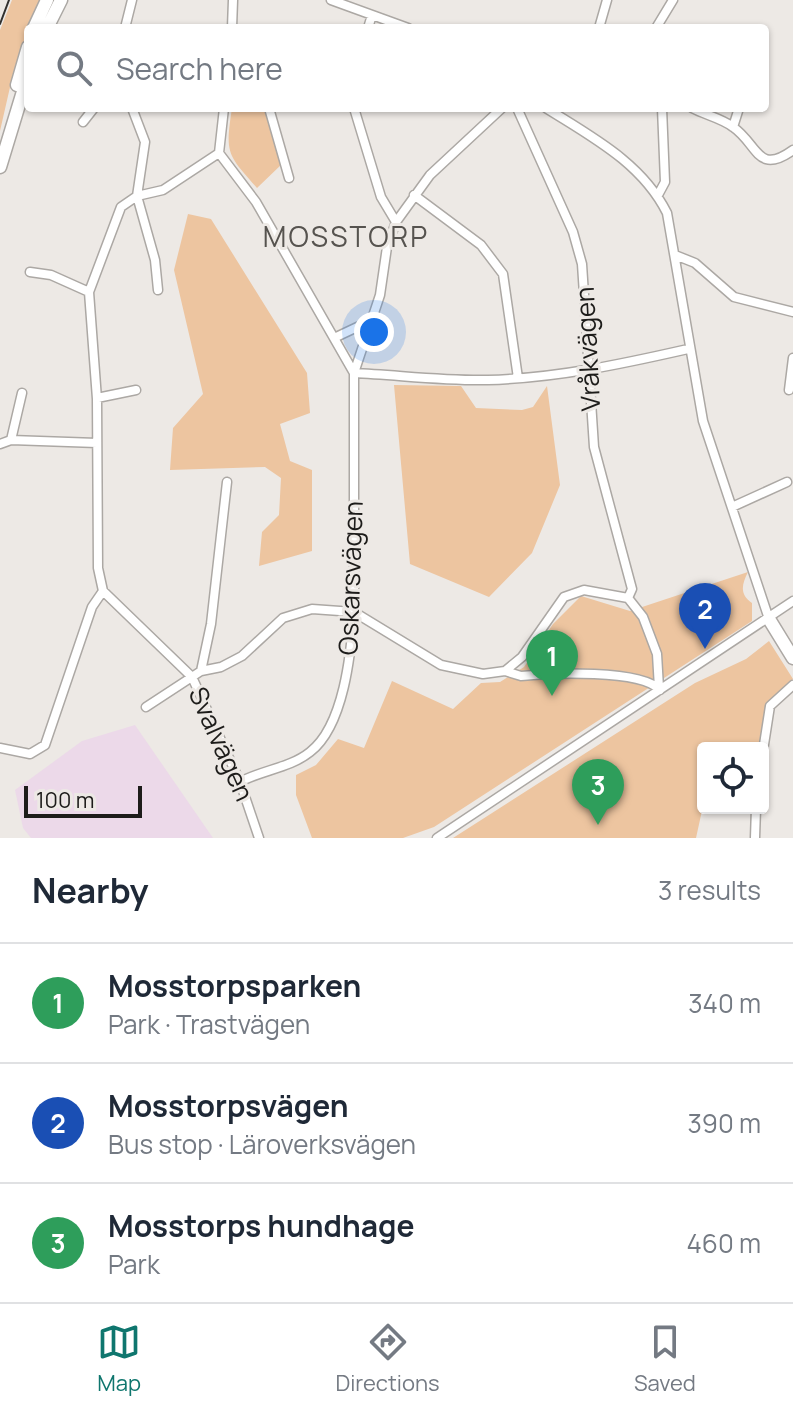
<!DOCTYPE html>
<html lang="en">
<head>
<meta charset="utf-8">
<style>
  body { margin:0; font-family:Manrope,sans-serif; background:#f2f2f3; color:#1f2937 }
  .controls { position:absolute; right:24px; bottom:24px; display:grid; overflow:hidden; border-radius:8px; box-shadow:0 2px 6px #0004 }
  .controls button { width:72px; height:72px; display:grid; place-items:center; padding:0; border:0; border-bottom:2px solid #e0e1e3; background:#fff; color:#1f2937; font:40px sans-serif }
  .scale { position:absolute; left:24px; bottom:20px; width:118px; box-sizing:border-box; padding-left:8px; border:4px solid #1d1c1a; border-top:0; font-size:22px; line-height:28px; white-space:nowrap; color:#1d1c1a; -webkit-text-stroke:6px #ede9e5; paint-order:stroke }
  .you { position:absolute; left:374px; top:332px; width:28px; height:28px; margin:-20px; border:6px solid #fff; border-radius:50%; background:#1a73e8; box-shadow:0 0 0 12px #1a73e833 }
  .badge { display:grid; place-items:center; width:52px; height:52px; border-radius:50%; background:#0f766e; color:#fff; font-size:26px; font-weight:700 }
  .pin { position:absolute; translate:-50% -66px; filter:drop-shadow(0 2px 4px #0008) }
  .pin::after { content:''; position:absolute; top:42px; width:28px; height:24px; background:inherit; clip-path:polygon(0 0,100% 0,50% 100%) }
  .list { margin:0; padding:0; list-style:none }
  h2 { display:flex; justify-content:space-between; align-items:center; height:104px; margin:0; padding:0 32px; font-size:34px }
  h2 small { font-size:26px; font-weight:400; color:#747a83 }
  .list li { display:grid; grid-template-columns:52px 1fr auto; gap:24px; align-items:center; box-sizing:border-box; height:120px; padding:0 32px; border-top:2px solid #e0e1e3 }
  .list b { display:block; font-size:30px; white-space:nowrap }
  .list p { margin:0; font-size:26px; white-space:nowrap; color:#747a83 }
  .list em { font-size:26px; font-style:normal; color:#747a83 }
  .icon { flex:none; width:44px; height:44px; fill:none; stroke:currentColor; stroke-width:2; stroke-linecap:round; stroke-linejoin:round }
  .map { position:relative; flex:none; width:793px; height:838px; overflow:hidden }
  .search { position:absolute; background:#fff; box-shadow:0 2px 6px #0004; left:24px; right:24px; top:24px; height:88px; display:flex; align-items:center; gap:20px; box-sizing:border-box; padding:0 28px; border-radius:8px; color:#747a83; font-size:30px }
  .sheet { height:464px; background:#fff }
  nav { display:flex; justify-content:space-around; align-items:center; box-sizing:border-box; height:112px; border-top:2px solid #e0e1e3; background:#fff; font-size:22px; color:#747a83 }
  nav a { display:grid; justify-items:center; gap:4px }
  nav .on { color:#0f766e }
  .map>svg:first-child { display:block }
  .education { fill:#ecd9e9 }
  .green { fill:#edc5a0 }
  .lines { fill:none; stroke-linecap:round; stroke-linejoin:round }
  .street-casing { stroke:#aca8a4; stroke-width:11 }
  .secondary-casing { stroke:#aca8a4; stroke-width:15 }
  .street { stroke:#fff; stroke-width:8 }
  .secondary { stroke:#fff; stroke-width:12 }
  .tram { stroke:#32312f; stroke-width:2 }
  .labels { text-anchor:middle; stroke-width:6; stroke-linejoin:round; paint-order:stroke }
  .street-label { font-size:26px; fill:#1d1c1a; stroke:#ede9e5 }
  .neighbourhood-label { font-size:28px; letter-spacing:2px; fill:#56534f; stroke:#ede9e5 }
</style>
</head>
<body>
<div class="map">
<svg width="793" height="838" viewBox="0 0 793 838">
  <rect width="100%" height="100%" fill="#ede9e5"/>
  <path class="education" d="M135,725L213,838H31L23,828L15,790L82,741Z"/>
  <path class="green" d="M12,0H40L13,74L0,131V30Z
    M232,108H264L282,164L257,188C227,154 225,154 232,108Z
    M188,214L211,219L307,373L310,413L280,424L290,461L312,470V551L259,566L262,532L279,515L281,478L265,467L170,470L173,428L203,394L174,270Z
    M394,385L461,386L476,408L522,410L533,407L547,386L560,485L532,553L489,597L410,564Z
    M748,572C742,584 739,594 752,603V621L434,827L403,838H312L296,795V775L316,765L338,739L364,748L392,681L453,709L481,683L500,682L524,667L553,624L581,596L630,611Z
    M769,641L793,679L766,704L759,748H703V806L696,838H453L695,683L746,659Z"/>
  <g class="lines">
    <defs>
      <path id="street" d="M331,0L408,28
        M125,28L132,0
        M232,28L233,0
        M368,28L372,15
        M599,28L607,0
        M656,28L673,0
        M132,108L145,142L137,196L155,260L158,290
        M224,108L219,153L163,190L137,196L121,207L89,292L97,399L98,568L103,591L192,677L240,782L259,838
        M269,108L289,178
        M354,108L381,197L396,222
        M517,108L573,232L582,264L594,447L632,589L628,598
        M546,108C592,137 642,163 667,213L703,421L769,619
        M692,108C705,115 721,118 733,127C758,144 757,176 793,150
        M83,122L94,108
        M733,127L739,108
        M219,153L256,202L354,373C398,375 444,381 488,380C557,378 622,364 688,349
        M414,195L481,245L503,274L518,378
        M658,195L665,182L662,108
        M675,255L695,263L734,297L793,312
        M30,272L51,275L89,292
        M334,338L370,321
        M789,390L793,358
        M97,398L136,390
        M11,440L22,393
        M0,444L11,440L97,443
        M732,507L787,482
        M628,598L643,617L657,654L659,688
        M201,671L211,624L227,482
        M505,671L521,676C550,673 641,669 660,690
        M146,707L201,671L221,667L242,656L283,618L312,609L354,612L441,665L483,674L505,671L522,657L564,597L584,590L628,598
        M0,748L30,754L45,745L92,607L103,591
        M763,751L770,706L793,685
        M240,782C262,770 290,768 310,752C344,726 351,653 354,612V373L380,295L387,247L396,222L430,175L502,108
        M437,838L793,601
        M755,838L756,808"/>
      <path id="secondary" d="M34,28L47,0
        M47,28L61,0
        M17,85L28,47
        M0,167L28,75
        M769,619L793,658"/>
    </defs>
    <use href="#street" class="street-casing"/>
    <use href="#secondary" class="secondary-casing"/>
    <use href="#street" class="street"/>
    <use href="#secondary" class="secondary"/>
    <path class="tram" d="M0,24L9,0"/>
  </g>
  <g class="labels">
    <g class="street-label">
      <text transform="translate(588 349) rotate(-93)" y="9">Vråkvägen</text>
      <text transform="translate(351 578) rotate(-88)" y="9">Oskarsvägen</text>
      <text transform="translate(221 744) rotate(66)" y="9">Svalvägen</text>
    </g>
    <g class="neighbourhood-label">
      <text x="346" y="247">MOSSTORP</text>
    </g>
  </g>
</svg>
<div class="controls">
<button><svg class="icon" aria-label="locate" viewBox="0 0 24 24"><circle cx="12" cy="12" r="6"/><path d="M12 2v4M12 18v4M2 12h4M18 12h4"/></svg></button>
</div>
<div class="scale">100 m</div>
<div class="you"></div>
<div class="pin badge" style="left:552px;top:696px;background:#2e9e5b">1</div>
<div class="pin badge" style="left:705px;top:649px;background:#1a4fb4">2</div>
<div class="pin badge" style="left:598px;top:825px;background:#2e9e5b">3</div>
<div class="search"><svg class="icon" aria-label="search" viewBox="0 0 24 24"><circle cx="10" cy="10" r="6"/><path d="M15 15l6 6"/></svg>Search here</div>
</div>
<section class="sheet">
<h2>Nearby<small>3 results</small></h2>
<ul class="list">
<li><span class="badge" style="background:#2e9e5b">1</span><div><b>Mosstorpsparken</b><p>Park · Trastvägen</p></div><em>340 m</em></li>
<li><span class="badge" style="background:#1a4fb4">2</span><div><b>Mosstorpsvägen</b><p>Bus stop · Läroverksvägen</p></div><em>390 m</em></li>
<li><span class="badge" style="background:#2e9e5b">3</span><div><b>Mosstorps hundhage</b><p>Park</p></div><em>460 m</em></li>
</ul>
</section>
<nav>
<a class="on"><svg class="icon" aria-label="map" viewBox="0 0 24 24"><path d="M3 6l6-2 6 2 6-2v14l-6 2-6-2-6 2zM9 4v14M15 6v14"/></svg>Map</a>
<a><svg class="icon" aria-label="directions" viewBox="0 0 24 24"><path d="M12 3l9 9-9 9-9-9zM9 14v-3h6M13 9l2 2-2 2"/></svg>Directions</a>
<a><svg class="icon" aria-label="saved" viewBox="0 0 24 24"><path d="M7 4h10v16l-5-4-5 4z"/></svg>Saved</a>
</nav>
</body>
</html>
